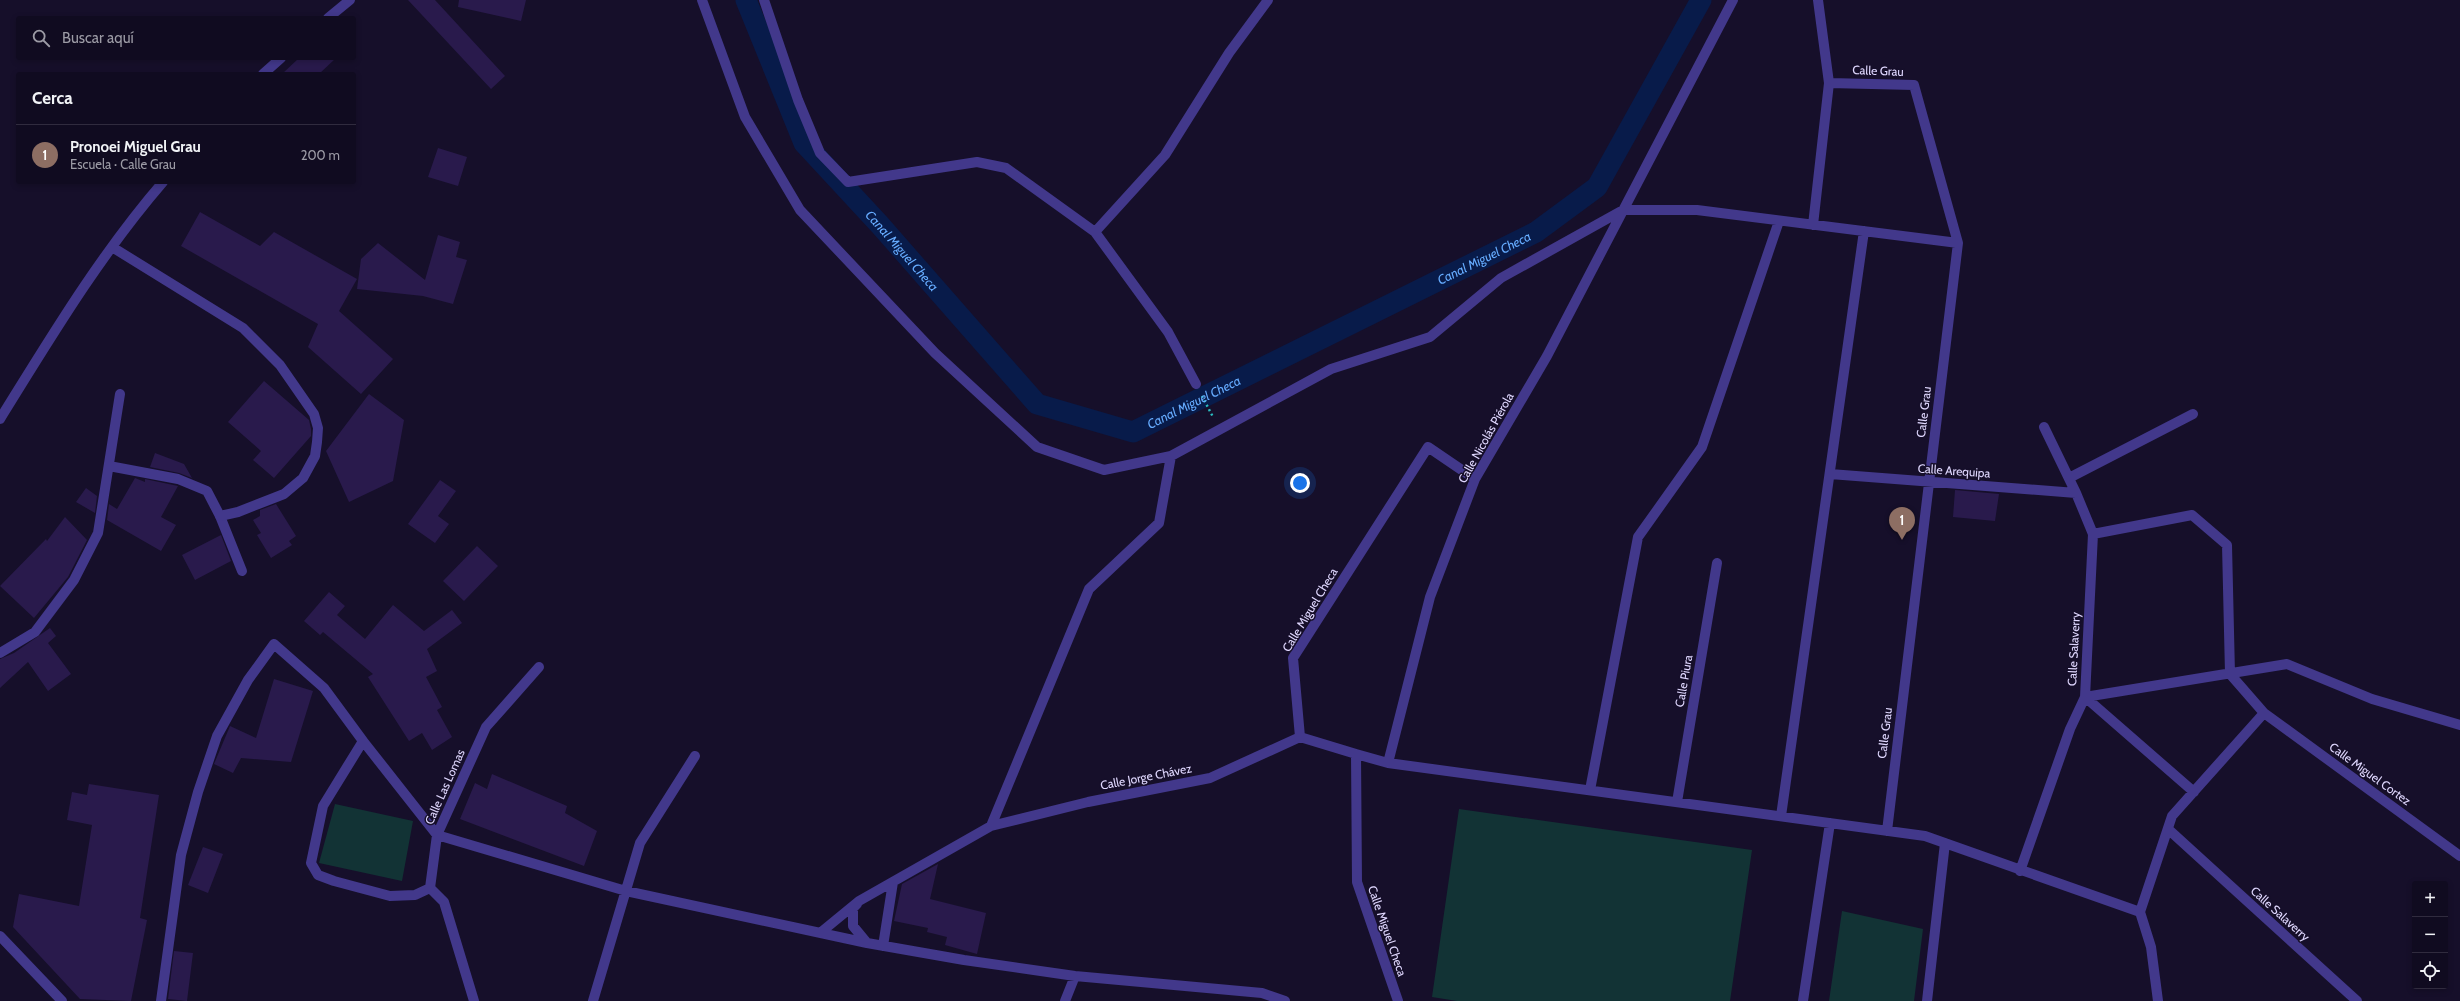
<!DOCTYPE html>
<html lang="es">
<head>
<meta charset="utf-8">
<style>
  body { margin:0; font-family:Cabin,sans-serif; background:#191429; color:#f1f3f6 }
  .controls { position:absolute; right:12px; bottom:12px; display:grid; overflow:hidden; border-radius:4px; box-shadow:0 2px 6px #0003 }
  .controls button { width:36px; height:36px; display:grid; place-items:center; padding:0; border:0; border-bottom:1px solid #302b3e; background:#100b20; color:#f1f3f6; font:20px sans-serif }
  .you { position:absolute; left:1300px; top:483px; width:14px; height:14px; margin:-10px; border:3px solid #fff; border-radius:50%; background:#1a73e8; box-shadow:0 0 0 6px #1a73e833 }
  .badge { display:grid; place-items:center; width:26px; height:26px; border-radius:50%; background:#04d2ff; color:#fff; font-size:13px; font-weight:700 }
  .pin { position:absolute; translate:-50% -33px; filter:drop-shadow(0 1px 2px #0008) }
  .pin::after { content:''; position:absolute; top:21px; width:14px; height:12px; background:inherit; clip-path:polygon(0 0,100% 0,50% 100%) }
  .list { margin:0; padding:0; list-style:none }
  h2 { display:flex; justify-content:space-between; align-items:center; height:52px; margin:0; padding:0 16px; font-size:17px }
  h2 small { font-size:13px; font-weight:400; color:#9c9ba5 }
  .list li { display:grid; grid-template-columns:26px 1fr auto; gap:12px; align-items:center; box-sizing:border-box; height:60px; padding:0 16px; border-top:1px solid #302b3e }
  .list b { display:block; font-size:15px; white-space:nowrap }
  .list p { margin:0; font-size:13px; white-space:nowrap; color:#9c9ba5 }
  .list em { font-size:13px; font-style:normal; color:#9c9ba5 }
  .icon { flex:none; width:22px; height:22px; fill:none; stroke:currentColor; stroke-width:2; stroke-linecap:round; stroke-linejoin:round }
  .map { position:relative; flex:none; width:2460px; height:1001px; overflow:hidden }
  .search { position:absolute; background:#100b20; box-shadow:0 2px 6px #0003; left:16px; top:16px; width:340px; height:44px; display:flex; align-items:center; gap:10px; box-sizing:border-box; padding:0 14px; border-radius:4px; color:#9c9ba5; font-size:15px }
  .panel { position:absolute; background:#100b20; box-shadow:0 2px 6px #0003; left:16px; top:72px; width:340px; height:112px; border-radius:4px }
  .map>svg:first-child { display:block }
  .green { fill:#123335 }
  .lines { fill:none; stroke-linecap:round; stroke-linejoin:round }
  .canal { stroke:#081b4a; stroke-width:21 }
  .building { fill:#291a4c }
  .path { stroke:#2abec1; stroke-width:2.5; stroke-dasharray:2 3; stroke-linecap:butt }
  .service { stroke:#42388b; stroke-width:10 }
  .minor { stroke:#42388b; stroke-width:10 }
  .tertiary { stroke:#42388b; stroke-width:10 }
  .labels { text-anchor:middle; stroke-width:3; stroke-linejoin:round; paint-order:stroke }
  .street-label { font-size:12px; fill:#e0d8ff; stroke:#160f2a }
  .water-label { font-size:13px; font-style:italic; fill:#66acff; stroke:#160f2a }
</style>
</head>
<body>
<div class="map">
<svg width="2460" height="1001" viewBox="0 0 2460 1001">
  <rect width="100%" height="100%" fill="#160f2a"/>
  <path class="green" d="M335,804L413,821L402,881L319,863Z
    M1459,809L1752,850L1730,1001H1457L1432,997Z
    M1842,911L1923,929L1914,1001H1829Z"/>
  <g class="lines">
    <path class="canal" id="s1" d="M746,0L804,143L880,225L1037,404L1133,432L1536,232L1597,187L1701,0"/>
  </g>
  <path class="building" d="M408,0H435L505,76L491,89Z
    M459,0H526L521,21L458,7Z
    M299,58H336L319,74H282Z
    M438,148L467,157L458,186L428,177Z
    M200,212L260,246L274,232L357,279L339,311L393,359L361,394L308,347L318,324L181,246Z
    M438,235L460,242L456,257L467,260L453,304L423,296L357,289L361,259L378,243L425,280Z
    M264,381L309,420L311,429V436L274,478L253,460L261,451L228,422Z
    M369,394L404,420L393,481L349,502L326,451Z
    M155,453L184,464L192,478L179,473L150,467Z
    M135,478L145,482V479L178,486L161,517L176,525L161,551L107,520L109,504L117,509Z
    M440,480L456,491L438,516L449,524L435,543L408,524Z
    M86,488L97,496L95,513L76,502Z
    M1955,490L1999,494L1995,521L1953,517Z
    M276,504L296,536L289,541L292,545L271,558L257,535L261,533L253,520L260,516V510Z
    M65,517L87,540L68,577L34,618L0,586L46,539L47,541Z
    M221,535L231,561L195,580L182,555Z
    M477,546L498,566L464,601L443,581Z
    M329,592L345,606L337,615L365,639L393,605L424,631L452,610L462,623L427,649L437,671L426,677L442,707L437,710L452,737L432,750L422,733L409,741L368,677L373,674L323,632L320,635L304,621Z
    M50,628L56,636L48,643L71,674L48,691L28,662L0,688V659L14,653Z
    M274,679L313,691L291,762L241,758L233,773L214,764L230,726L256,738Z
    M492,774L567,806L565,813L597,831L584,866L460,819L475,783L487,789Z
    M89,784L159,795L140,918L147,920L131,1001L80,999L13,927L19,894L79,906L92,825L67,820L72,792L87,795Z
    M203,847L223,854L208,893L188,885Z
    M938,864L930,899L986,913L977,954L945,945L947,937L927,932L928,928L894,921L902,884Z
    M174,951L193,953L187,1001L168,999Z"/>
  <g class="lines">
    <path class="path" d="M1202,396L1213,417"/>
    <path class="service" d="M220,516L242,571"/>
    <path class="minor" d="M702,0L745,117L800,210L935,353L1037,447L1104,470L1171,456L1331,369L1430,337L1501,278L1623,210H1697L1958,243
      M764,0L798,100L820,153L848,182L977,162L1006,168L1095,232L1168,332L1196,384
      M328,18L350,0
      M263,74L281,58
      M1829,83L1914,85L1958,243L1887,831
      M1813,225L1829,83L1818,0
      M1095,232L1165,155L1229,53L1268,0
      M0,419C51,337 100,255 163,182
      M109,466L178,479L207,491L220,516L238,512L284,494L303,478L315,456L317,442L318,428L314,414L280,365L243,328L112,247
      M1830,474L2076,493
      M2069,478L2193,414
      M2093,534L2192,515L2227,545L2230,674L2264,713L2460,856
      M0,653L35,632L74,580L98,533L120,394
      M2085,697L2287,664L2372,699L2460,725
      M2085,697L2194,792
      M1356,754L1388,763L1925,836L2140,912
      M1388,763L1430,597L1475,479L1547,356L1733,0
      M1590,790L1638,537L1702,447L1779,221
      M1677,802L1717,563
      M1781,816L1864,231
      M991,826L1089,589L1159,523L1171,456
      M2168,829L2357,1001
      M2020,871L2070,729L2085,697L2093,534L2076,493L2044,427
      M430,888L415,895L390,896L334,881L318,875L311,863L323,806L363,741L437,835L626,891L867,943L964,960L1075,976L1262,993L1285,1001
      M857,904L853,908V926L867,943
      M820,933L859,901L991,826L1088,802L1210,778L1300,737
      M883,946L893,882
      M161,1001L181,855L198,792L217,736L248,680L274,644L324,688L363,741
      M474,1001L444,902L430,888L437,835L486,727L539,667
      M593,1001L640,843L695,756
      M1065,1001L1075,976
      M1398,1001L1357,882L1356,754L1300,737L1293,658L1428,447L1475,479
      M1803,1001L1830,823
      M1927,1001L1945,843
      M2158,1001L2151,947L2140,912L2172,816L2264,713"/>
    <path class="tertiary" d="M0,936L62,1001"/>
  </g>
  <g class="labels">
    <g class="street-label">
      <text transform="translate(1878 71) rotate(2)" y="4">Calle Grau</text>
      <text transform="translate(1924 412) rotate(-83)" y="4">Calle Grau</text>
      <text transform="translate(1486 438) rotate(-61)" y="4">Calle Nicolás Piérola</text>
      <text transform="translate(1954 471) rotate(4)" y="4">Calle Arequipa</text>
      <text transform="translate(1310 610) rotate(-59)" y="4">Calle Miguel Checa</text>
      <text transform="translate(2074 649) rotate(-87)" y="4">Calle Salaverry</text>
      <text transform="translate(1684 681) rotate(-80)" y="4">Calle Piura</text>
      <text transform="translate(1885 733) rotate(-83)" y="4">Calle Grau</text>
      <text transform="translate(2370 774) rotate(36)" y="4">Calle Miguel Cortez</text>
      <text transform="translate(1146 777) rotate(-11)" y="4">Calle Jorge Chávez</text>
      <text transform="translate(445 787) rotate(-66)" y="4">Calle Las Lomas</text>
      <text transform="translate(2280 914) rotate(42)" y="4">Calle Salaverry</text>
      <text transform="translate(1387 931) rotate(71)" y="4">Calle Miguel Checa</text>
    </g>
    <g class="water-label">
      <text dy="5" stroke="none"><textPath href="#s1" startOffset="300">Canal Miguel Checa</textPath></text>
      <text dy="5" stroke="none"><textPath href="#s1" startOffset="996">Canal Miguel Checa</textPath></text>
      <text dy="5" stroke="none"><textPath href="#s1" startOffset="672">Canal Miguel Checa</textPath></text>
    </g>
  </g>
</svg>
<div class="controls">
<button>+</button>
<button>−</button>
<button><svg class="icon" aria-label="locate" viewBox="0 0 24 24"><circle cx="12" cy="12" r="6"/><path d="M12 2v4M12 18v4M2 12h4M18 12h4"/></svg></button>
</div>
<div class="you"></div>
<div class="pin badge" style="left:1902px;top:540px;background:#8d6e63">1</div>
<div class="search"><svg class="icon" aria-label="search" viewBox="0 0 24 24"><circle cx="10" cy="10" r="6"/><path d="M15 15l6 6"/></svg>Buscar aquí</div>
<section class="panel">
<h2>Cerca<small></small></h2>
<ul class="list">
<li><span class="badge" style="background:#8d6e63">1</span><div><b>Pronoei Miguel Grau</b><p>Escuela · Calle Grau</p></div><em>200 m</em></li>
</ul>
</section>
</div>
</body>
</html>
